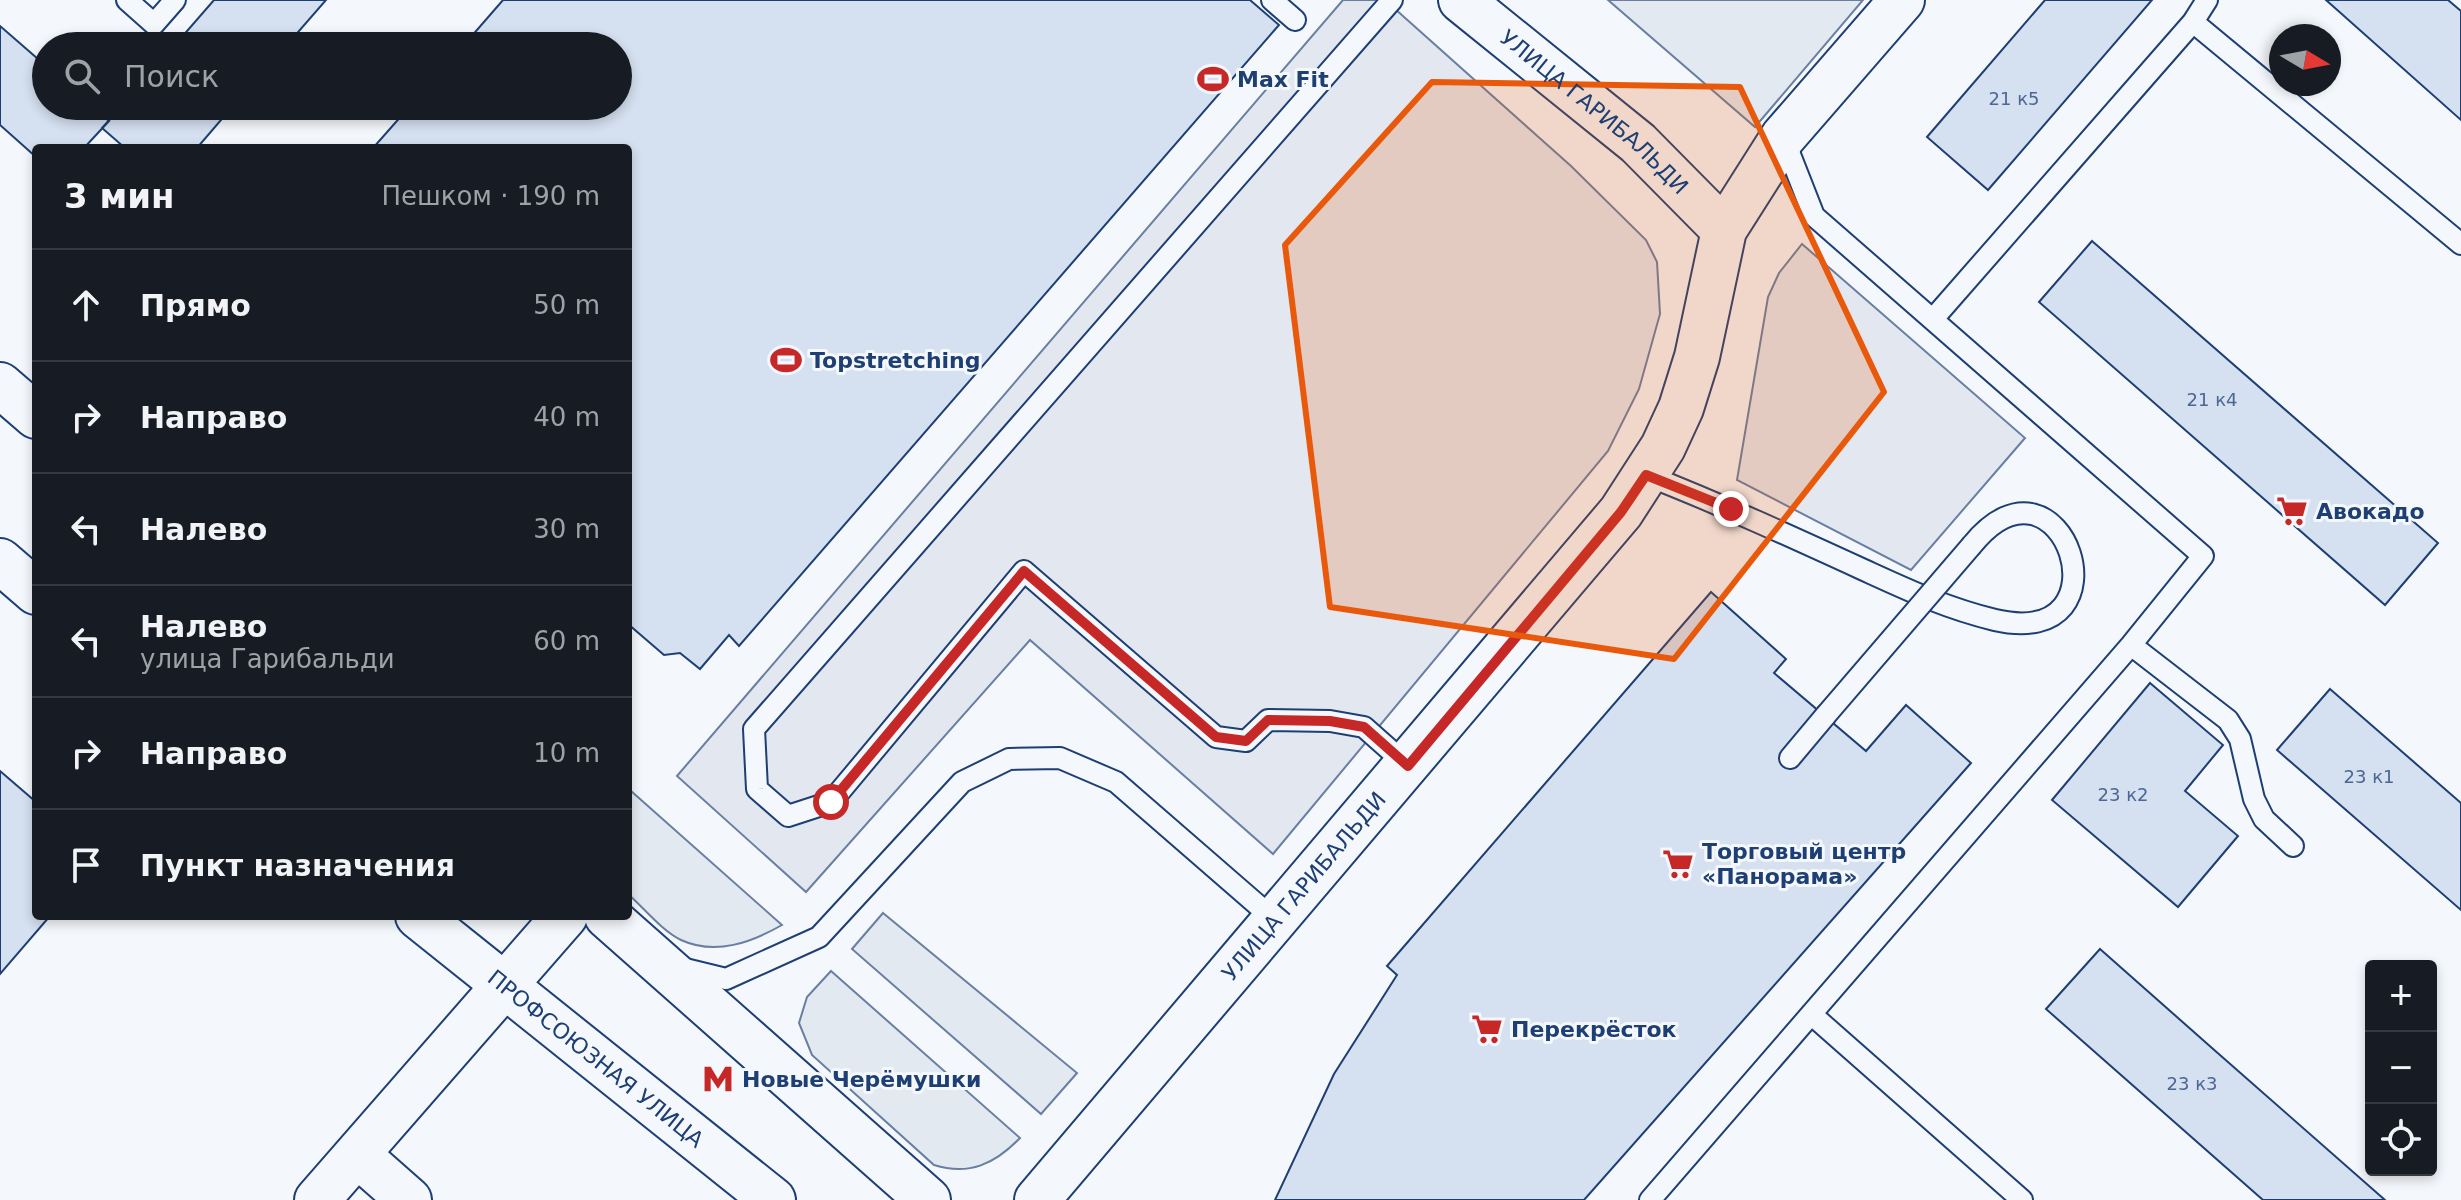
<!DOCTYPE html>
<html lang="ru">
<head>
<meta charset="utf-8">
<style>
  body { margin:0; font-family:"DejaVu Sans",sans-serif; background:#20242c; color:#f1f3f6 }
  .controls { position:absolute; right:24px; bottom:24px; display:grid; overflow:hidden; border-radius:8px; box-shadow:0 4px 12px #0003 }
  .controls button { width:72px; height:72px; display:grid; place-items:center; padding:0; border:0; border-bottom:2px solid #363941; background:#171b24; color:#f1f3f6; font:40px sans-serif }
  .compass { position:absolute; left:2269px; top:24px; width:72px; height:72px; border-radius:50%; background:#171b24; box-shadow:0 4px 12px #0003; rotate:100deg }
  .stop { position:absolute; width:24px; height:24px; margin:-18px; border:6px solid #c62828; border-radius:50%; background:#fff }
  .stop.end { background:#c62828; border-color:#fff; box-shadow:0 2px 8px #0008 }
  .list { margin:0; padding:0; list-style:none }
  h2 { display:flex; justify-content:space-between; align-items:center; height:104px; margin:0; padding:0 32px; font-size:34px }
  h2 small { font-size:26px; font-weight:400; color:#9ea1a6 }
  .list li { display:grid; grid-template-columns:52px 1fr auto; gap:24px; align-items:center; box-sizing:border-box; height:112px; padding:0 32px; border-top:2px solid #363941 }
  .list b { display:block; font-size:30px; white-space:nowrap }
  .list p { margin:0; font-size:26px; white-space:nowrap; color:#9ea1a6 }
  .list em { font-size:26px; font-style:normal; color:#9ea1a6 }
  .icon { flex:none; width:44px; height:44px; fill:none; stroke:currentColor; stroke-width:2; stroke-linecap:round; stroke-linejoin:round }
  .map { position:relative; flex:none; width:2461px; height:1200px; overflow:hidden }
  .search { position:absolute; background:#171b24; box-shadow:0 4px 12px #0003; left:32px; top:32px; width:600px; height:88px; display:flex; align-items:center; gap:20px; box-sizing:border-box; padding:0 28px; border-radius:44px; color:#9ea1a6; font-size:30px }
  .panel { position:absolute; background:#171b24; box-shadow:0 4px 12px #0003; left:32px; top:144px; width:600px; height:776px; border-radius:8px }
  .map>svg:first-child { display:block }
  .green { fill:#e3e9f0; stroke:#687fa3; stroke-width:2 }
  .parking { fill:#e3e8f0; stroke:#687fa3; stroke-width:2 }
  .building { fill:#d5e0f0; stroke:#1d3f73; stroke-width:2 }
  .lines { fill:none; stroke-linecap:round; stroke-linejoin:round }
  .service-casing { stroke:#1d3f73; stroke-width:24 }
  .tertiary-casing { stroke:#1d3f73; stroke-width:48 }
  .primary-casing { stroke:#1d3f73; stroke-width:48 }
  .service { stroke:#f4f7fb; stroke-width:20 }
  .tertiary { stroke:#f4f7fb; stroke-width:44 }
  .primary { stroke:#f4f7fb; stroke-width:44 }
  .service-bridge-casing { stroke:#1d3f73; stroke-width:24; stroke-linecap:butt }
  .service-bridge { stroke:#f4f7fb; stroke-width:20 }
  .route { stroke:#c62828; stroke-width:10 }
  .marked { fill:#e8590c; fill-opacity:0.2; stroke:#e8590c; stroke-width:6; stroke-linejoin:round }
  .labels { text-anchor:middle; stroke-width:6; stroke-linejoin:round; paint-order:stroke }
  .number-label { font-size:18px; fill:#4b6792 }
  .poi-label { font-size:22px; font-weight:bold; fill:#1d3f73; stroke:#f4f7fb; text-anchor:start }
  .street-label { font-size:22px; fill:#1d3f73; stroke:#f4f7fb }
</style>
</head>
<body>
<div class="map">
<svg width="2461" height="1200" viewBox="0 0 2461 1200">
  <rect width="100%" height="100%" fill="#f4f7fb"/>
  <path class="green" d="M1608,0H1863L1755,127Z
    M631,791L782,925C752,942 716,956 681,940C662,931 644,908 628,894V793Z
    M883,913L1077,1073L1041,1114L852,949Z
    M831,971L1020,1138C995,1164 969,1176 934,1165L812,1055L799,1023L807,997Z"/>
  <path class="parking" d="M1343,0H1385L1571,166L1646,240L1657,262L1660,314L1639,389L1608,451L1273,854L1030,640L806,892L677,776Z
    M1802,244L2025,438L1911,570L1737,480L1768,297L1779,273Z"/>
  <path class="building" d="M214,0H326L286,46H174Z
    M503,0H1250L1279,25L739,646L729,635L700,669L680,653L664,655L628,624V148H373L410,106H618V46H463Z
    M2045,0H2152L1988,190L1927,137Z
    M2326,0H2448L2461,11V120Z
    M0,26L46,66V106H91L109,121L84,148H36V157L0,125Z
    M122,106H233L197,148H125L102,128Z
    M2092,241L2438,543L2385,605L2039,302Z
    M1711,592L1786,659L1774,673L1866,751L1906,705L1971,763L1584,1200H1275L1334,1074L1397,975L1387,966Z
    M2150,683L2223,745L2185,791L2238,836L2178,907L2052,800Z
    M2330,689L2461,803V910L2277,750Z
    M0,771L36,802V916H50L0,974Z
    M2100,949L2212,1048L2385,1200H2263L2046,1009Z"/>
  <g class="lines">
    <defs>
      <path id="service" d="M127,0L154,24L175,0
        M1272,0L1295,20
        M1392,0L754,729L757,789L788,816L831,802L1024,571L1216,737L1246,741L1268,720L1330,721L1364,727L1408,766
        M2193,22L2461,244
        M1933,319L2193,22L2207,0
        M1646,475C1720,504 1792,537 1864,570C1910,591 1946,608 1995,620C2135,652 2062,434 1972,545
        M2131,645L2228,720L2240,739L2254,799L2264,819L2293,846
        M1790,758L1826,715
        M681,968L726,979L819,937L962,782L1009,759L1060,758L1116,782L1276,921
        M1811,1014L2022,1200
        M1650,1200L2131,645L2203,556L1814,216L1783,137"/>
      <g id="tertiary">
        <path id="s1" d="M1461,0L1638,143L1724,230"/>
        <path d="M358,1155L409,1200"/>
        <path d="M317,1200L565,916"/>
        <path id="s2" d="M1037,1200L1621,512L1663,447L1681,408L1697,357L1724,230L1783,137L1902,0"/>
      </g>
      <g id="primary">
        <path d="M0,385L36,416"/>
        <path d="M0,561L36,592"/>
        <path id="s3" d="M418,916L773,1200"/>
        <path d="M607,916L928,1200"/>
      </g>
    </defs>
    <use href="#service" class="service-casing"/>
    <use href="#tertiary" class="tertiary-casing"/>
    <use href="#primary" class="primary-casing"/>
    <use href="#service" class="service"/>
    <use href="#tertiary" class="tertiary"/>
    <use href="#primary" class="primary"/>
    <defs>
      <path id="service-bridge" d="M1826,715L1972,545"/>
    </defs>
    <use href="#service-bridge" class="service-bridge-casing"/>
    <use href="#service-bridge" class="service-bridge"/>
  </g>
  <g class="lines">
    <path class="route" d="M831,802L1024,571L1216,737L1246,741L1268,720L1330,721L1364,727L1408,766L1621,512L1646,475L1731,509"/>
  </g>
  <path class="marked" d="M1432,82L1740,87L1884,392L1674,659L1330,607L1285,245Z"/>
  <defs>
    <symbol id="stadium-bare" viewBox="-9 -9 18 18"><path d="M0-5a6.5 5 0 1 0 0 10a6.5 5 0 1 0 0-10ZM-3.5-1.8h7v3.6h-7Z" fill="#c62828" stroke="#f4f7fb" stroke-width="2.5" paint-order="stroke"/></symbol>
    <symbol id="supermarket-bare" viewBox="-9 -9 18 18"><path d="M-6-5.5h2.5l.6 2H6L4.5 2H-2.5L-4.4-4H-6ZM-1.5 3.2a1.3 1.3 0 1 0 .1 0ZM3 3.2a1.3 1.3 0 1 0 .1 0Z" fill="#c62828" stroke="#f4f7fb" stroke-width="2.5" paint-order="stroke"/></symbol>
    <symbol id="metro-bare" viewBox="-9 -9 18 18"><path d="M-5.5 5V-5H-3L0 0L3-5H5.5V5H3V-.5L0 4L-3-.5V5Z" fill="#c62828" stroke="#f4f7fb" stroke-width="2.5" paint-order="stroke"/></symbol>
  </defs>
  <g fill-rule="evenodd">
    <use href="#stadium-bare" x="1191" y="57" width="44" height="44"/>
    <use href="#stadium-bare" x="764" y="338" width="44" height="44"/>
    <use href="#supermarket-bare" x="2270" y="489" width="44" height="44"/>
    <use href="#supermarket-bare" x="1656" y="842" width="44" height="44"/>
    <use href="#supermarket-bare" x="1465" y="1007" width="44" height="44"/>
    <use href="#metro-bare" x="696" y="1057" width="44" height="44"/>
  </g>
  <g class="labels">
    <g class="number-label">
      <text x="2014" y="105">21 к5</text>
      <text x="2212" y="406">21 к4</text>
      <text x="2369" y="783">23 к1</text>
      <text x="2123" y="801">23 к2</text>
      <text x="2192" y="1090">23 к3</text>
    </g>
    <g class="poi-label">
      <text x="1237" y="87">Max Fit</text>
      <text x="810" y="368">Topstretching</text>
      <text x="2316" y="519">Авокадо</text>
      <text x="1702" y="859">Торговый центр<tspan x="1702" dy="25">«Панорама»</tspan></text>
      <text x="1511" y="1037">Перекрёсток</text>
      <text x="742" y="1087">Новые Черёмушки</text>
    </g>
    <g class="street-label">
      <text dy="8" stroke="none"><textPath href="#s1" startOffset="174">УЛИЦА ГАРИБАЛЬДИ</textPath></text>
      <text dy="8" stroke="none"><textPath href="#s2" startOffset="412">УЛИЦА ГАРИБАЛЬДИ</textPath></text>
      <text dy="8" stroke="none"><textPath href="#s3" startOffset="228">ПРОФСОЮЗНАЯ УЛИЦА</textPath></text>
    </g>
  </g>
</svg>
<div class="controls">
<button>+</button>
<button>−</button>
<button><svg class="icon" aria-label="locate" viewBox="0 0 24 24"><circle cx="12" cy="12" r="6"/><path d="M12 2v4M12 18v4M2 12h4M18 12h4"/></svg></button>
</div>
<svg class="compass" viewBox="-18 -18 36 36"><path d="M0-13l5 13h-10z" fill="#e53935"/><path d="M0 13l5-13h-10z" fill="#9ea1a6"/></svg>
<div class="stop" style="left:831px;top:802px"></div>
<div class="stop end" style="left:1731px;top:509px"></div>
<div class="search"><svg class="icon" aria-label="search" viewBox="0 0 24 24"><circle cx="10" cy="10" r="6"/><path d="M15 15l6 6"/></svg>Поиск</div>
<section class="panel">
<h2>3 мин<small>Пешком · 190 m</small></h2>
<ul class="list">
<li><svg class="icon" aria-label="ahead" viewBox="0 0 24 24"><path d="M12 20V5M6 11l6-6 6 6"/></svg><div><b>Прямо</b></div><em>50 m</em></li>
<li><svg class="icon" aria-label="right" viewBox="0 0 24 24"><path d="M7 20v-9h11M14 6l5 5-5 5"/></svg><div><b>Направо</b></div><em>40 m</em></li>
<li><svg class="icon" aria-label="left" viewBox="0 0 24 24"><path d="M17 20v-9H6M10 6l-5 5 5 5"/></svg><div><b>Налево</b></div><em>30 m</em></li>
<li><svg class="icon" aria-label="left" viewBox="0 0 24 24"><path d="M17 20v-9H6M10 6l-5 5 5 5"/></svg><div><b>Налево</b><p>улица Гарибальди</p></div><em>60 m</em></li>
<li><svg class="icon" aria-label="right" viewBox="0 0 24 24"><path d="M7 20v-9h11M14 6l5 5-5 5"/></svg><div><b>Направо</b></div><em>10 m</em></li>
<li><svg class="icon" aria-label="arrive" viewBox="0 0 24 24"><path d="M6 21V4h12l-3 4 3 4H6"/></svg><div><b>Пункт назначения</b></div></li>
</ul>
</section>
</div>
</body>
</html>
